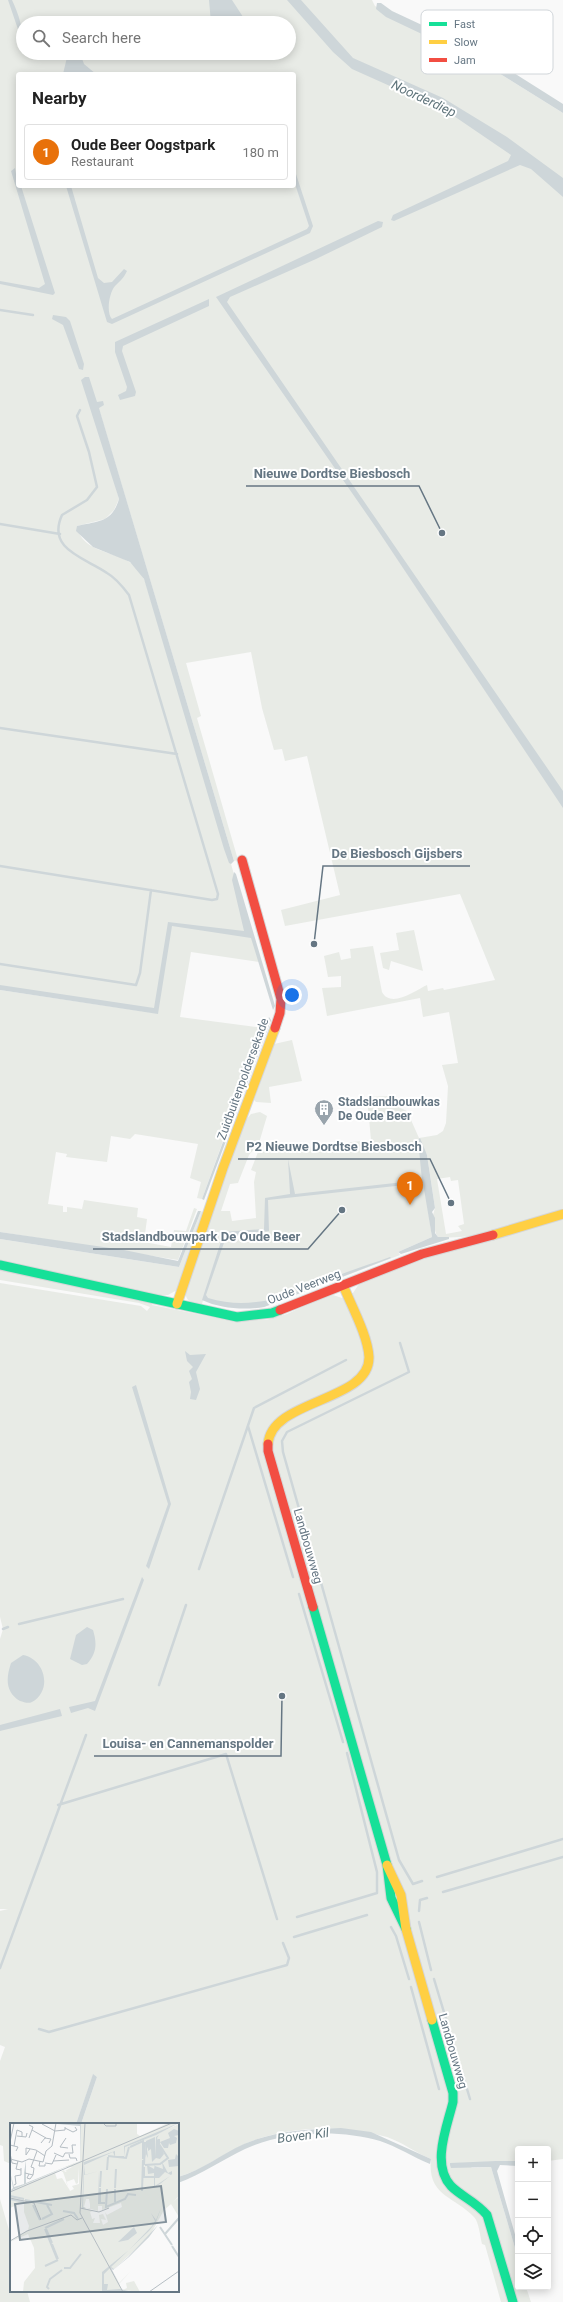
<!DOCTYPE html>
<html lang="en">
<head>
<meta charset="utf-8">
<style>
  body { margin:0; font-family:Roboto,sans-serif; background:#f6f6f6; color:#222 }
  .controls { position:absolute; right:12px; bottom:12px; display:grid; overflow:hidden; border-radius:4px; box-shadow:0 2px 10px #0003 }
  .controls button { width:36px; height:36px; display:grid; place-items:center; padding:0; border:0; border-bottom:1px solid #e0e0e0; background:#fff; color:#222; font:20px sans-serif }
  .you { position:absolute; left:292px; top:995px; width:14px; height:14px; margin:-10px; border:3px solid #fff; border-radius:50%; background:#1a73e8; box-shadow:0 0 0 6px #1a73e833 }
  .badge { display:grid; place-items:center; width:26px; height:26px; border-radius:50%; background:#2563eb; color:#fff; font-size:13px; font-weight:700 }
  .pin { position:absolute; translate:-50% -33px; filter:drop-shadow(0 1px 2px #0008) }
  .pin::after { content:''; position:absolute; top:21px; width:14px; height:12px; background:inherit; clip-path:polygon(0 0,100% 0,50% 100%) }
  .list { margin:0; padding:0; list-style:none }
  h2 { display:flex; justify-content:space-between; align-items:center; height:52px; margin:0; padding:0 16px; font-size:17px }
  h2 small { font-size:13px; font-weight:400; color:#767676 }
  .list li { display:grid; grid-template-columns:26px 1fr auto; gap:12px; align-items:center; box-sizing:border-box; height:56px; margin:0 8px 8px; padding:0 8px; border:1px solid #e0e0e0; border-radius:4px }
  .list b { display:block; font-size:15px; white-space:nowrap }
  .list p { margin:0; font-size:13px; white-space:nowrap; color:#767676 }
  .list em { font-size:13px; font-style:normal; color:#767676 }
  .icon { flex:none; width:22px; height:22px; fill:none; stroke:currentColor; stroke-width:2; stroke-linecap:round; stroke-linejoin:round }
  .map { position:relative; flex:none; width:563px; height:2302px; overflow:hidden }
  .search { position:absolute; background:#fff; box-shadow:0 2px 10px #0003; left:16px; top:16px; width:280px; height:44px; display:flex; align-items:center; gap:10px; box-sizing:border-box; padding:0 14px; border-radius:22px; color:#767676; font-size:15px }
  .panel { position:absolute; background:#fff; box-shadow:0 2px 10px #0003; left:16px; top:72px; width:280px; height:116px; border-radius:4px }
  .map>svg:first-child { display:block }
  .green { fill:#e8ebe6; fill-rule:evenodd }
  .water { fill:#ced6d9 }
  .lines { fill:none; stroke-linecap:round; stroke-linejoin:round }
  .stream { stroke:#ced6d9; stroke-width:2.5 }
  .fast-casing { stroke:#d5d6d7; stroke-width:11 }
  .slow-casing { stroke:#d5d6d7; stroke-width:11 }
  .jam-casing { stroke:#d5d6d7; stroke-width:11 }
  .fast { stroke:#16e098; stroke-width:9 }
  .slow { stroke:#ffcf43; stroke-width:9 }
  .jam { stroke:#f24e42; stroke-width:9 }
  .labels { text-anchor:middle; stroke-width:4; stroke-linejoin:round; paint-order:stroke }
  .street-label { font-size:12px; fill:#657683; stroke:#fff }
  .poi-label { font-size:12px; font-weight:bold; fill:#657683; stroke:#fff; text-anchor:start }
  .water-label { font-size:13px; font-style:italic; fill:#60757c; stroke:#fff }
  .inset-river { fill:none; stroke:#ced6d9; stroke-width:2 }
  .inset-road { fill:none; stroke:#b5bdc3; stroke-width:1 }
  .view { fill:#84929c; fill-opacity:0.15; stroke:#84929c; stroke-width:2 }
  .inset-edge { fill:none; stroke:#657683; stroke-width:2 }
  .key { fill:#fff; stroke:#d1d6da; stroke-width:1 }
  .key-label { font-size:11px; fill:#657683 }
  .leader { fill:none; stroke:#657683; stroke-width:1.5 }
  .callout-dot { fill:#657683; stroke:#fff; stroke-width:1.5 }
  .callout-label { font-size:13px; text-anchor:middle; font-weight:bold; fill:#657683; stroke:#fff; stroke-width:4; stroke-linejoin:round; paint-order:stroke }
</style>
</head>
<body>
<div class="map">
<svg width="563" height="2302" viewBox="0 0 563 2302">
  <rect width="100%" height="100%" fill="#f9f9f9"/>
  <path class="green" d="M0,0H372L375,6L481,62L563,113V1208C529,1222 473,1241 438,1237C432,1230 437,1222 433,1215L435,1208L427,1155L418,1140L432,1237L398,1252L400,1255L264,1307C242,1310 224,1306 203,1300L224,1232L201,1307C192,1304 186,1302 185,1291L245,1121L251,1114L260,1112L267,1116L259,1143L249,1155L238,1183L230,1184L221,1211H230L232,1221L256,1218L254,1182L256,1172L251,1170L258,1152L371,1140L367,1097L390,1096L398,1107L407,1111L419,1138L437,1135L443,1131L446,1123L448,1086L442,1065L458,1063L449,1012L423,1017L420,998L327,1016L322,988L341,987V976L328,977L324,956L339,952L341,960L351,958L350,949L373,946L382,992C391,1009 416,990 427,985L428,991L443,988L444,990L495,980L460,894L285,926L281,910L340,895L307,756L285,761L282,749L274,750L262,708L251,652L186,663L201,716L197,718L238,860L234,861L99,409L107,455L119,499L114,510L105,519L77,526C81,552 114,551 131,563C138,567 141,574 145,581L231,864L259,962L191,952L180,1017L264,1028L202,1199L197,1198L201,1182L190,1178L198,1144L135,1134L130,1139L111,1136L107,1162L66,1157L67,1154L56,1152L48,1204L63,1206V1212H67V1207L82,1209L84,1200L138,1208L137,1217L147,1219L144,1242L171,1247L174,1230L186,1231L194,1208L197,1209L178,1260L0,1232V990L154,1013L0,988ZM23,23H289V53H23ZM18,74H294V186H18ZM450,1177L451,1181L458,1180L464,1224L458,1226L462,1231L446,1234L437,1179Z
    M414,930L423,971L391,961L389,970L383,968L380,953L399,950L396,933Z
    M292,1040L302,1081L269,1087L271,1103L256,1102L254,1100L274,1044Z
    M201,1211L203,1213L177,1290L168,1295H152L0,1261V1239L179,1267Z
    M563,1218V2159L548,2161V2149H518V2161L475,2163L471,2168L491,2167L518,2258V2287H526L531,2302H517L493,2218L437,2166L481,2213L509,2302H501L485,2245L482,2244C480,2236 479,2222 474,2217C454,2196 427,2196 431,2159C416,2153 402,2142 387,2137C343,2124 285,2125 243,2145C221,2155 202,2170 178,2177V2124H81L97,2077L93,2075L76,2124H11V2164L4,2161L3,2146L0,2145V2061L5,2047L0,2045V1911L8,1909H0V1639L3,1629L0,1617V1283L141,1306L147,1311L150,1307L139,1303L0,1280V1270L153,1303L152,1305L227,1320H266L287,1314L324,1297L333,1295L342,1298L353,1293L359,1284L420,1258Z
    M0,2199L11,2237V2291H27L30,2302H0Z"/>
  <path class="water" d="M8,0H12C19,15 23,28 23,44Z
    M209,0H232L247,23H211Z
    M287,0H301L353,58L443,98L507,137L563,178V197L531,169L520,165L394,221L391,220L393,215L508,161L511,155L448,112L352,69L333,52Z
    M377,3H381L392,11L484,54L563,104V113L481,62L386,17L376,9Z
    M68,53H80L84,64L96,74H63Z
    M15,168L18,186H21L55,293L53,295L0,284V281L39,288L45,284L11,171Z
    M294,168L313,226L310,233L112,324L107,322L66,186H71L98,278L104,283L112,282L124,269L127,271C123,279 121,280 115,286C109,293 106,313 112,319L307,229L309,226L294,181Z
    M378,221L383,222L382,227L316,259L230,297L227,302L563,791V808L377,529L216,297Z
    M209,299V306L123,346L122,351L136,392L135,396L120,400L118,395L126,391L127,387L115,352V342Z
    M53,315L66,317L70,321L84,364L83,370L79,369L63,325L52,319Z
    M85,377H89L97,402L103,401L104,405L99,408L234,861L231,864L229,863L224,849L144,579L130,562L93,547L76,531L77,526C98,521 112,523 119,499L81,380Z
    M234,872L236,874L273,999L275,1006L273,1010L251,938L172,926L158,1014L0,990V985L154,1008L168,922L244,931L232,880Z
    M269,1017L271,1020L204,1200L202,1199Z
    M420,1138L427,1155L435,1208L432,1212L435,1218V1233L438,1237H449V1239L401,1254L398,1252L432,1237L423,1183L268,1200L269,1231L226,1237L206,1295L208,1298C254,1312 292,1294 335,1277C353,1269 371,1264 390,1257L391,1258L264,1307C245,1310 221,1309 202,1300L224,1232L264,1229L265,1198L290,1194L288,1159L295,1194L422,1180L418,1140Z
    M198,1211H201L179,1267L0,1239V1232L124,1250L178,1261Z
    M185,1351L190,1355L206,1354L196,1372L200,1389L196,1400L190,1399L191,1392L189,1382L192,1379L189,1371L193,1367L187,1361Z
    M136,1385L171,1504L149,1569L146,1566L168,1504L132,1387Z
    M142,1577L144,1580L95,1711L88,1708L71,1713L69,1707L95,1701Z
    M87,1627L93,1630C97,1643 97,1653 87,1664L82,1665L70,1659L76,1635Z
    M23,1655C45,1659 53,1690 32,1702C28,1704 24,1702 20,1701C5,1692 6,1678 11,1663Z
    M60,1709L62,1716L0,1731V1725Z
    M93,2074L97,2077L81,2124H76Z
    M341,2128L371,2132L431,2159L430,2164C413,2157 396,2146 380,2141C340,2129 283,2131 245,2149C222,2160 202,2174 178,2183V2177C203,2170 221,2154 244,2144C274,2131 309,2129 341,2128Z
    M496,2161H518V2166L500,2165L497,2171L518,2245V2258L491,2167L451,2168L450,2165V2163Z"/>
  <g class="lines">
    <path class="stream" d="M0,310L33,315
      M0,524L60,534
      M0,728L177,754
      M0,866L212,900L217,899L218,894L129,595C123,587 116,578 107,573C86,558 46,550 62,515L87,500L97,487L89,452L77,416L80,410
      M0,964L136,985L140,973L151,890
      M248,1426L293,1577
      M307,1537L283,1452L282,1441L287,1432L409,1372L400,1343
      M199,1569L254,1408L346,1360
      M320,1579L399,1860L413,1884L422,1881
      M299,1594L343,1742
      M19,1624L123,1599
      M3,1629L8,1627
      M159,1685L186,1605
      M58,1805L226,1754L277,1919
      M437,1877L563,1839
      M443,1892L563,1857
      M419,1911L420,1900L427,1898
      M297,1917L377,1893V1872L347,1753
      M419,1922L431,1970
      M391,1927L396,1936L409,1979
      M294,1937L367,1915
      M0,1968L86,1735
      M434,1979L470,2099
      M411,1987L439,2089
      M39,2029L49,2032L287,1965L289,1958L283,1943"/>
    <defs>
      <path id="fast" d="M0,1265L237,1317L272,1313L280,1310
        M313,1607L387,1865L391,1898L406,1929
        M432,2020L453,2093V2102C447,2127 431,2164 451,2186C462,2197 475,2201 487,2215L513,2302"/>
      <path id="slow" d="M493,1235L563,1214
        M177,1304L223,1168L275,1028
        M268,1444C271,1399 370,1402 369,1357C368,1336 351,1305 343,1285
        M387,1865L401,1895L406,1929L432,2020"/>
      <path id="jam" d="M242,860L281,999L280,1013L275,1028
        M280,1310L422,1254L493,1235
        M268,1444V1451L313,1607"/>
    </defs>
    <use href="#fast" class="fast-casing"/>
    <use href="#slow" class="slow-casing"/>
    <use href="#jam" class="jam-casing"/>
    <use href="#fast" class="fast"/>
    <use href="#slow" class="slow"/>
    <use href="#jam" class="jam"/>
  </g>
  <defs>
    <symbol id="building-pin" viewBox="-11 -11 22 30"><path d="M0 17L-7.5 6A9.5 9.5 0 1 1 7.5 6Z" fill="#99a4ac" stroke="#fff"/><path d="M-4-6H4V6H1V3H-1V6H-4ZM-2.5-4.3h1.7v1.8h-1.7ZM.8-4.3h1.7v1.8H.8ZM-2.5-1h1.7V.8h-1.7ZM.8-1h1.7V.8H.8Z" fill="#fff"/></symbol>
  </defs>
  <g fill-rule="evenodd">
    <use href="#building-pin" x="313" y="1098" width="22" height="30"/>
  </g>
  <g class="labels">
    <g class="street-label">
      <text transform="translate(243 1079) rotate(-70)" y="4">Zuidbuitenpoldersekade</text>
      <text transform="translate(304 1287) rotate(-21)" y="4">Oude Veerweg</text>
      <text transform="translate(308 1546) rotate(74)" y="4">Landbouwweg</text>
      <text transform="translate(453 2051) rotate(74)" y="4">Landbouwweg</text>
    </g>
    <g class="poi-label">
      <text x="338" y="1106">Stadslandbouwkas<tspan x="338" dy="14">De Oude Beer</tspan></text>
    </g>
    <g class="water-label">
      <text transform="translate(424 98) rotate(25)" y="5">Noorderdiep</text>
      <text transform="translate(303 2135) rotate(-7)" y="5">Boven Kil</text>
    </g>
  </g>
  <g transform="translate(10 2123)">
    <rect width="169" height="169" fill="#f9f9f9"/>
    <path d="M71,0H127V11L130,13L158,0H169L146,11L169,1V73L163,79L169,74V94L161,81L154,87L139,114L104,146L100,145L109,160L121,148L109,161L113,169H13L14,159L25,145L24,125L18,111L0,119L18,107L19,103L14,89V79L0,85V68L49,47L45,50L47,56L52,55L59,66L53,49H51L54,47L55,49H57L55,48L62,44H55L70,38ZM69,44V61L62,63L64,66L60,68L56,59L64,56L66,61L68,60ZM76,76H79L80,81V85H77L88,88V83H92V87L111,80L112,84L97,92L95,89L98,99L93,102L91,96L96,97L93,91L89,92L90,100H83L85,95L82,96L80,89L83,88L76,86L74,84ZM124,158L130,169L113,167L117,165L116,160Z" fill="#e8ebe6" fill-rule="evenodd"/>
    <path d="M71,0L70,38L0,68L3,65L0,49L4,64L14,61V50L16,37V60L70,38V3L47,1ZM169,0L146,12L115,24L114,34H105L103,29L74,42L75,52L89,48V81H94V86V81H88L89,48L74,52L73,84L76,85H72L74,39L105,28V33H114V23ZM164,6L169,8V12L164,13L167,15L166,20L160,22L159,20L158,25H154L150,19L160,15L158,10ZM149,12L147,15L154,31L150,36L146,35L142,39L141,26L138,28V24L137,26L138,35L136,31L135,35L136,18L145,14V34L146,14ZM166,31L169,34V43L159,44L158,37L165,36ZM152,39L158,50L162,48V51L165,48L161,52L155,49L149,55H145V63L160,53L150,61L142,65L144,64V50L138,51L137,42L144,46L145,41V43L153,46ZM169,69L151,85L146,99L139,108L101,144L104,146L118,134L148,102L139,114L119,134L103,147L101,145L109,160L121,148L120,146L121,148L109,160L100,145L94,151V161H98L97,167L110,166L123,169H92V149L119,127L142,103L145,98L141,90L146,97L151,85ZM124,104L127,110L118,117L108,119Z" fill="#ced6d9"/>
    <path class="inset-river" d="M120,24L133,18V36M98,33L116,35L119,24M134,42L135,19M135,42L150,41L158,35L149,21V16M134,44V54H144M97,47L98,34M90,64L91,48M90,65V80H95M105,65L106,46M97,66L96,84L115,76L118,71L126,72M132,68L133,37M0,73L14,76M0,76L14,79M15,77L42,82M105,79V66M23,82L30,97M53,88L64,90L68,96M32,96L42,91L37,82M150,104L162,122M35,105L54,96M35,106L41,121M36,106L42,120M155,111L169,95M41,121L47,136M42,121L48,136M162,123L169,134M35,143L48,137M54,145H60L71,131M39,166L37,164L40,156L52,147"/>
    <path class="inset-road" d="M75,0L70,90L113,169M93,0L96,3H106V0M32,1L45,8L55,7V4M19,2L23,4L19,15M55,5L63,9L67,7L65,4M22,7L36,15M7,13L16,14L17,10M56,15L50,24L58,25M0,19L4,0M31,20L35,15L41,16L39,20M0,22L8,24L6,28M4,23L7,7L12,9V13M20,26L16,32V25L26,27L35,33M0,30L2,40L7,41M44,30L53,34L55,30H63L62,22H66M59,31L60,35H66L67,38M0,36L12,39L19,36L33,39M8,38L6,46L11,47M30,38L29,43H35V41M43,38L59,37M33,39L36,28L42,23L46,0M35,40L42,41L46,32M15,50L23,52L24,45L21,44L27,28M19,51L17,55L20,56L23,52M4,62L6,61L5,53L11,52V45M0,69L162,0M0,75L24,80L31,97M70,85L89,89L99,85M0,118L17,108L61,92L67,97L72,95M139,169L169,148"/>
    <path class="view" d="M151,63L156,99L10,117L5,81Z"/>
    <rect width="169" height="169" class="inset-edge"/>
  </g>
  <rect x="421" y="10" width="132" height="64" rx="6" class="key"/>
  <rect x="429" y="22" width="18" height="4" fill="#16e098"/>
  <rect x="429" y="40" width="18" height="4" fill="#ffcf43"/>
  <rect x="429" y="58" width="18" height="4" fill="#f24e42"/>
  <g class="key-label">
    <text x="454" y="28">Fast</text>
    <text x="454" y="46">Slow</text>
    <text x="454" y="64">Jam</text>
  </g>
  <path class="leader" d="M442 533L419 486H246M314 944L323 866H470M451 1203L430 1159H238M342 1210L308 1249H93M282 1696L281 1756H94"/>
  <g class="callout-dot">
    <circle cx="442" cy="533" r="4"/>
    <circle cx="314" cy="944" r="4"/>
    <circle cx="451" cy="1203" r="4"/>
    <circle cx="342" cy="1210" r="4"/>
    <circle cx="282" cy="1696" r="4"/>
  </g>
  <g class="callout-label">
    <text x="332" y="478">Nieuwe Dordtse Biesbosch</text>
    <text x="397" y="858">De Biesbosch Gijsbers</text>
    <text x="334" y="1151">P2 Nieuwe Dordtse Biesbosch</text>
    <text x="201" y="1241">Stadslandbouwpark De Oude Beer</text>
    <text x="188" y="1748">Louisa- en Cannemanspolder</text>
  </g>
</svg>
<div class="controls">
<button>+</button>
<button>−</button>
<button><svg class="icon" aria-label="locate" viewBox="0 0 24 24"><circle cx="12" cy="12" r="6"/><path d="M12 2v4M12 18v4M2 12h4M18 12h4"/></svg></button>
<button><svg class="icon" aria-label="layers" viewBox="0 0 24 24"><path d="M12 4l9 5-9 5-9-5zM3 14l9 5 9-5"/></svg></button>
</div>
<div class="you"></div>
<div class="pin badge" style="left:410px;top:1205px;background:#e8710a">1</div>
<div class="search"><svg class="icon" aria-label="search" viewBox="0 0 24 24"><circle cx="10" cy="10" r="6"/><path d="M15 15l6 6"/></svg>Search here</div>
<section class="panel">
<h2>Nearby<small></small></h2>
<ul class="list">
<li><span class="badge" style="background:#e8710a">1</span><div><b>Oude Beer Oogstpark</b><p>Restaurant</p></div><em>180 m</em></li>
</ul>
</section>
</div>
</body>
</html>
